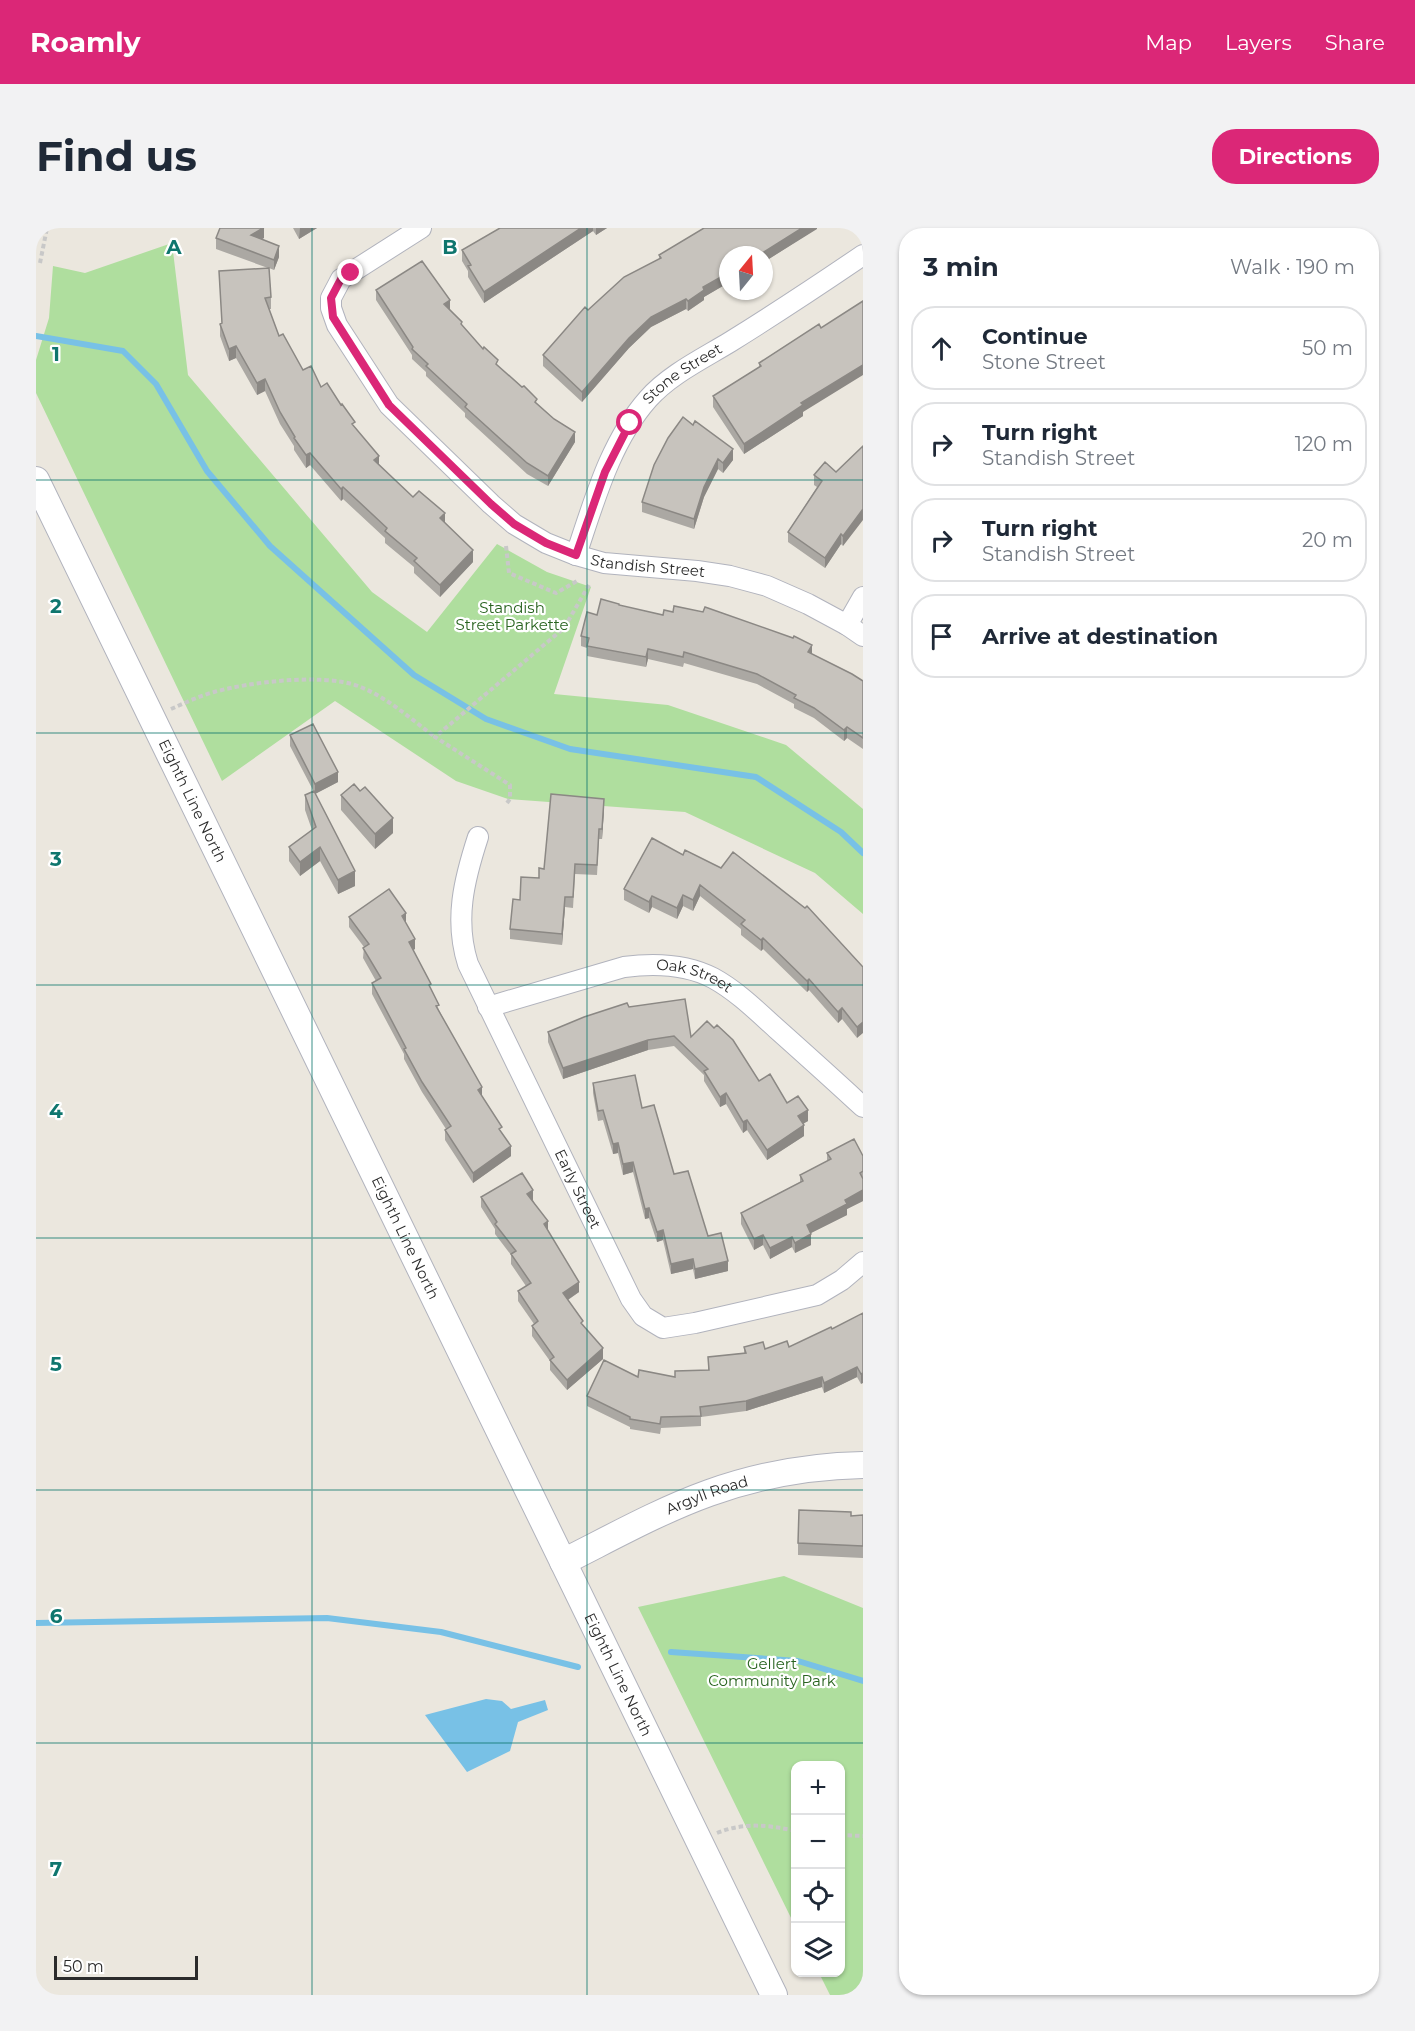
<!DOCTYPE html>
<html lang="en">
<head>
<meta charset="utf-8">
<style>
  body { margin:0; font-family:Montserrat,sans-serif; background:#f2f2f3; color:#1f2937 }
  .controls { position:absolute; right:18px; bottom:18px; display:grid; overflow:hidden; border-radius:12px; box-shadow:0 2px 4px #0004 }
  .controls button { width:54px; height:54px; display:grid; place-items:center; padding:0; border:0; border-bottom:2px solid #e0e1e3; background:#fff; color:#1f2937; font:30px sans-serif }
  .compass { position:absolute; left:683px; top:18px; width:54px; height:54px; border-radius:50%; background:#fff; box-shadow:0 2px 4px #0004; rotate:18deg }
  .scale { position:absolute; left:18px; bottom:15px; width:144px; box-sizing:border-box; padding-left:6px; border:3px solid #2b2b2b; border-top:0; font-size:16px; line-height:21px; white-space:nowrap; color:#2b2b2b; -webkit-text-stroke:4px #fff; paint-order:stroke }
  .stop { position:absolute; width:18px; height:18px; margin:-14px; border:4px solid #db2777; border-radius:50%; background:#fff }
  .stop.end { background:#db2777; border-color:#fff; box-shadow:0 2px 6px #0008 }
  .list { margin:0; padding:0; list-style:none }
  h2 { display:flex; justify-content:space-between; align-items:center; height:78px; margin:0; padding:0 24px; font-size:26px }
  h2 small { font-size:20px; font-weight:400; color:#747a83 }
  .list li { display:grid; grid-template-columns:39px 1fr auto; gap:18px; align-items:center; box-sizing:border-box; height:84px; margin:0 12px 12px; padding:0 12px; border:2px solid #e0e1e3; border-radius:24px }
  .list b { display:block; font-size:22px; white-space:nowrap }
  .list p { margin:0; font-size:20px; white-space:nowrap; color:#747a83 }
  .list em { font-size:20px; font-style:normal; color:#747a83 }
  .icon { flex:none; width:33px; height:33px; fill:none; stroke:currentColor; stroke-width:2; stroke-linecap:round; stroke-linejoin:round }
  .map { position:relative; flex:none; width:827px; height:1767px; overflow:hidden; border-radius:24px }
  header { display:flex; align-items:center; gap:36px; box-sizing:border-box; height:84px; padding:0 30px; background:#db2777; color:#fff }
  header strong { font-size:28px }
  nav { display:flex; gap:33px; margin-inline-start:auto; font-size:21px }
  .intro { display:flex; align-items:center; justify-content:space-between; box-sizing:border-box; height:144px; padding:0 36px }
  h1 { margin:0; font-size:42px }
  .button { padding:15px 27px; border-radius:24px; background:#db2777; color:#fff; font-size:21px; font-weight:700 }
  main { display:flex; gap:36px; padding:0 36px }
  aside { flex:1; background:#fff; border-radius:24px; box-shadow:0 2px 4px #0004 }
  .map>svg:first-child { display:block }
  .green { fill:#afde9e }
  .water { fill:#78c1e6 }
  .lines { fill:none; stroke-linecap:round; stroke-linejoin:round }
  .stream { stroke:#78c1e6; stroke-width:6 }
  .minor-casing { stroke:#b1b3bd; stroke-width:22 }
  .tertiary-casing { stroke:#b1b3bd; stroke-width:28 }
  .path { stroke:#c8c8c8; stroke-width:4; stroke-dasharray:4.5 3; stroke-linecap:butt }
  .minor { stroke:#fff; stroke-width:20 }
  .tertiary { stroke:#fff; stroke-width:26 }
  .wall { fill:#aba8a3 }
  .shaded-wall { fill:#8b8884 }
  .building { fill:#c7c3bd; stroke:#8b8884; stroke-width:1.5 }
  .route { stroke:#db2777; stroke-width:8 }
  .grid { fill:none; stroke:#0f766e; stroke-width:1.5; stroke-opacity:0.55 }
  .labels { text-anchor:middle; stroke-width:4.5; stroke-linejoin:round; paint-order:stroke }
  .street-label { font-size:15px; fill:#2b2b2b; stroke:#fff }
  .park-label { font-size:15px; fill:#28631f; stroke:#fff }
  .grid-label { font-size:20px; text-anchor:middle; font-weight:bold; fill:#0f766e; stroke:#fff; stroke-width:4.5; stroke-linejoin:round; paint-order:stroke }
</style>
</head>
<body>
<header>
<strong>Roamly</strong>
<nav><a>Map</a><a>Layers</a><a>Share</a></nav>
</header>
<div class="intro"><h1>Find us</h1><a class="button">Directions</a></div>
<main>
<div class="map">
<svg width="827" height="1767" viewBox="0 0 827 1767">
  <rect width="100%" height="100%" fill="#ebe7de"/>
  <path class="green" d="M136,15L152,147L336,364L391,404L461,316L511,344L555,359L518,466L632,477L750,517L827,581V686L779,645L649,584L472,571L420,553L299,473L186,553L0,165V132L13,90L17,38L49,45Z
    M748,1348L827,1380V1767H794L783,1745L804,1744V1538H760L759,1698L602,1379Z"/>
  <path class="water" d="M450,1471L466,1473L475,1481L509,1472L512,1482L482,1494L474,1523L431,1544L389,1487Z"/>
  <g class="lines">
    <path class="stream" d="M0,108L87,123L120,156L171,243L234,318L378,447L450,491L534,521L720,549L805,604L827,625
      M0,1395L291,1390L405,1404L542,1439
      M635,1424L762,1433L827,1453"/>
    <defs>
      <g id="minor">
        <path id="s1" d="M385,0L305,51L295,70V80L301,97L353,177L455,276L478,296L510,315L540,327L568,335L661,343L694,348L731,358L772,376L811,397L827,408"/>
        <path id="s2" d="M540,327C558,274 574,214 612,171C633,147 666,131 694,114C739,86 783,57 827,27"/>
        <path d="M811,397L827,369"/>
        <path id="s3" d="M442,609C428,652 418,692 432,736L595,1071L607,1088L627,1100L659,1095L781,1067L806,1052L827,1034"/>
        <path id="s4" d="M452,779L588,739C618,735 650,736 677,750C701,763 722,784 742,802C770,827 799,853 827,879"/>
      </g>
      <g id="tertiary">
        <path id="s5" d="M0,252L738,1767"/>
        <path id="s6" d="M527,1334C575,1310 623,1283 673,1265C723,1247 774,1238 827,1237"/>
      </g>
    </defs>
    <use href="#minor" class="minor-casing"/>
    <use href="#tertiary" class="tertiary-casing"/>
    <path class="path" d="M4,35L11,0
      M470,318L473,345L520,365L541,353
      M135,481C149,475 163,468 178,464C214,454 287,445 322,458C351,469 375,491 399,509
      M471,575L474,571V557L399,509L528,400L553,357
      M681,1605C709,1594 731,1597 760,1603
      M804,1607L827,1608"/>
    <use href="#minor" class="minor"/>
    <use href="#tertiary" class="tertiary"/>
  </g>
  <path class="wall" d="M228,0V10L225,11L243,29L238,42L233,40L235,69V81H233L243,108L267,142L285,159L319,200L343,238L377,269L409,295L437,334L404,369L378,345V339L349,315V310L307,271L305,273L274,237L270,240L258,222V218L244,196L229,163L221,167L200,130L193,133L184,108V96H186L183,43L232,40L180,21V10Z
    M257,0H281L263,11Z
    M464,0H571L560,7L557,3L448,75L432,49V43L426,33V22Z
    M781,0L736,29L668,69V72L652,83L650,81L615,99L593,120L546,174L507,138V127L552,82L623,31V27Z
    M340,62L414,82L426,98L462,138L539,214L512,258L491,246L429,189V185L390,148V144L376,131V127L340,72Z
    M723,135L767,184V188L708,226L677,179V168L723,139Z
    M657,197L697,232L687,245L682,241L668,269L658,301L606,284V274Z
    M827,218L807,318L805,316L789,340L752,314V304L781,259L778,257V247L800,244Z
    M583,378L776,426L827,453V521L811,510L808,513L778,490L758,480V476L721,456L648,435L647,439L612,431L610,439L551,428V420L545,418V408L561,387Z
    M254,507L302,554L279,566L319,658L302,666L284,633L264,648L253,633V619L276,602L269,582V567L278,564L254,518Z
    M305,567L357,605L339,621L305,582Z
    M568,581L566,611H563L561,647L539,646L537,680L529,679L526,717L474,711V701L484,672L503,650L508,641Z
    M616,610L827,739L821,810L806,791L802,795L773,762L771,764L727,721L725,723L705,707V701L664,668L657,683L647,678L641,691L616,679L613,685L588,672V661Z
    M313,689L370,695L379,721L377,722L395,762L403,782L446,868L466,906L475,928L437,955L409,912V902L410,901L386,864L368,831V826L336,766V755L340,753L327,730L328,719L313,699Z
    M593,779L655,809L723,853L772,893L767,895L768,908L731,932L711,902L707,905L690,876L684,879L668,853V847L638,818L612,822L527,851L512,814V804Z
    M557,855L606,880L638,946L692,1043L659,1051L657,1041L635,1046L627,1012L621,1014L613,990L609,991L597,944L587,947L582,925L577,926L567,892L562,893L557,865Z
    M791,925L827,928V973L811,981V987L775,1005V1017L759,1025L756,1019L734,1031L727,1017L718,1022L705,996V985L764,954V947L791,933Z
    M445,969L497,972L543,1064L532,1072L567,1131L531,1162L514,1142V1133L496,1108V1098L498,1096L482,1073V1063L490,1058L475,1036V1027L459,1006V1001L445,979Z
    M827,1085L825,1156L821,1149L788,1165L786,1159L710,1183L665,1189V1198L625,1200L624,1206L594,1201V1199L551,1178V1168L602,1149H639L672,1142V1129L708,1125V1119L729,1121L753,1119L796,1101Z
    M827,1287V1330L762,1327V1315L815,1288Z"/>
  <path class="shaded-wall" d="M227,0H228V10L215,17V7Z
    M264,0H281L263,11Z
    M545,0H557V3L448,75V64Z
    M560,0H571L560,7Z
    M766,0H781V1L728,34V27H723Z
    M243,18V29L238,42V32Z
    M692,45V55L668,69V72L652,83V73L667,59Z
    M650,71V81L615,99L593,120L546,174V164L593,110L615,89Z
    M414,72V82L408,76Z
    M200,118V130L193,133V121Z
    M827,137V147L767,184V188L708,226V216L765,175Z
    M229,151V163L221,167V155Z
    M539,204V214L512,258V248Z
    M697,221V232L687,245V235Z
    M274,225V237L270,240V227Z
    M343,228V240L338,232Z
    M682,231V241L668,269L658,301V291L668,259Z
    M307,259V271L305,273V261Z
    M827,281V292L807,318V308Z
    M409,285V297L404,290Z
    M805,306V316L789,340V330Z
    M437,322V334L404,369V357Z
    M776,417V427L772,424Z
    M612,421V431L610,439V429Z
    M811,499V510L808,513V502Z
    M302,544V554L279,566V556Z
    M568,571V581L566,611V601Z
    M357,590V605L339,621V606Z
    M284,619V633L264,648V634Z
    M319,643V658L302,666V652Z
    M664,657V668L657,683V672Z
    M647,667V678L641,691V680Z
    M616,668V679L613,685V674Z
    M529,669V679L526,717V706Z
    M370,685V695L366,688Z
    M727,710V721L725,723V712Z
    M379,711V721L373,724V714Z
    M773,751V762L771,764V753Z
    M806,780V791L802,795V784Z
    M827,794V805L821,810V799Z
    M612,812V822L527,851V840Z
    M446,859V869L442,862Z
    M690,865V876L684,879V869Z
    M772,882V893L762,899V888Z
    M711,892V902L707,905V894Z
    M768,897V908L731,932V922Z
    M582,915V925L577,926V916Z
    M475,918V928L437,955V945Z
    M597,934V944L587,947V936Z
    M497,962V972L491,976V966Z
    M827,962V973L811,981V987L771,1007V997L809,972Z
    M613,980V990L609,991V981Z
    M512,993V1003L508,996Z
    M627,1002V1012L621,1014V1004Z
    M775,1006V1017L759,1025V1015Z
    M727,1007V1017L718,1022V1011Z
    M756,1009V1019L734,1031V1020Z
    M657,1031V1041L635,1046V1036Z
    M692,1033V1043L659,1051V1041Z
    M543,1054V1064L527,1075V1065Z
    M567,1120V1131L531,1162V1152Z
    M821,1139V1149L788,1165V1155Z
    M827,1145V1155L825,1156V1146Z
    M786,1149V1159L710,1183V1173Z"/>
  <path class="building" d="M184,0H227L215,7L243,18L238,32L180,10Z
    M464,0H545L448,64L432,38L435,37L426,22Z
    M668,0H766L723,27H692V45L667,59L668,62L652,73L650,71L615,89L593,110L546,164L507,127L549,79L552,82L588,49L625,30L623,27Z
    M386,33L414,72L408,76L426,94L425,96L447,121L448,119L462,132L460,136L486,159L488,158L501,171L499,174L518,191L539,204L512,248L491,235L429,179L431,176L390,138L392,136L376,121L377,119L340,62Z
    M233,40L235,69L229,70L243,108L247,106L267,142L275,138L285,159L291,155L305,177L306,176L319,194L316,196L343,228L338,232L377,269L383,263L409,285L404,290L437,322L404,357L378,333L381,330L349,303L351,300L307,259L305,261L274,225L270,227L258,210L259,209L244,184L229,151L221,155L200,118L193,121L184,96L186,95L183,43Z
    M827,73V137L765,175L767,177L708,216L677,168L725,138L723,135L783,96L785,100Z
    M647,189L657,197L659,193L697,221L687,235L682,231L668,259L658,291L606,274L618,237L632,210Z
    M827,218V281L807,308L805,306L789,330L752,304L786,253L778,247L789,234L800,244Z
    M565,371L583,376V377L627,387L628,382L637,384L638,378L667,384L669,379L757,410L758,408L776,417L772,424L816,446L827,453V510L811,499L808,502L778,480L758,470L760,467L721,446L648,424L647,429L612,421L610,429L551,418L553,410L545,408L551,384L561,387Z
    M277,496L302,544L279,556L254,507Z
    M318,556L324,563L329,559L357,590L339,606L305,567Z
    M278,563L319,643L302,652L284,619L264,634L253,619L280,599L269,567Z
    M515,566L568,571L566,601H563L561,637L539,636L537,669H529L526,706L474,701L477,671L484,672L485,649L503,650V640L508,641Z
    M616,610L647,627L649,622L685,640L697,624L769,680L771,678L827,739V794L821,799L806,780L802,784L773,751L771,753L727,710L725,712L705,696L709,692L664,657L657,672L647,667L641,680L616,668L613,674L588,661Z
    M353,661L370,685L366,688L379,711L373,714L395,756L393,757L403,777L400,778L446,859L442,862L466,899L463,901L475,918L437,945L409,902L415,898L386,854L368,821L370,820L336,755L345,750L327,720L333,716L313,689Z
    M649,771L655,809L671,793L678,800L681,797L697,812L723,853L734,846L751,875L762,868L772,882L762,888L768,897L731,922L711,892L707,894L690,865L684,869L668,843L672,841L638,808L612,812L527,840L512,804L548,789L591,775L593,779Z
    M599,847L606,880L618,877L638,946L652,943L672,1008L685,1005L692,1033L659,1041L657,1031L635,1036L627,1002L621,1004L613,980L609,981L597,934L587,936L582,915L577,916L567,882L562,883L557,855Z
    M818,911L827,928V943L824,945L827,951V962L809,972L811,976L771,997L775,1006L759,1015L756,1009L734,1020L727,1007L718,1011L705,985L767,953L764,947L795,931L791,925Z
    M486,945L497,962L491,966L512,993L508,996L543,1054L527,1065L547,1093L545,1095L567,1120L531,1152L514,1132L518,1129L496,1098L502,1093L482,1063L495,1055L475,1026L480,1023L459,996L461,994L445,969Z
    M827,1085V1145L825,1146L821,1139L788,1155L786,1149L710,1173L664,1179L665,1188L625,1189L624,1196L594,1191V1189L551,1168L568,1132L602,1149L603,1142L639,1149V1143L673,1142L672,1129L710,1125L708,1119L727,1114L729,1121L751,1113L753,1119L795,1099L796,1101Z
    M763,1282L815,1284V1288L827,1287V1318L762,1315Z"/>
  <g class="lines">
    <path class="route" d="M315,45L305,51L295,70L297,89L353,177L455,276L478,296L510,315L540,327L569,244L594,195"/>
  </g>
  <path class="grid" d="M276,0V1767M551,0V1767M0,252H827M0,505H827M0,757H827M0,1010H827M0,1262H827M0,1515H827"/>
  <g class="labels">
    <g class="street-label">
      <text dy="5" stroke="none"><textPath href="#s2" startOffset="216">Stone Street</textPath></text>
      <text dy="5" stroke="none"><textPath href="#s1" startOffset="555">Standish Street</textPath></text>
      <text dy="5" stroke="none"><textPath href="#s5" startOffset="357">Eighth Line North</textPath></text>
      <text dy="5" stroke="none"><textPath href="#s4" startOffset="214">Oak Street</textPath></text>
      <text dy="5" stroke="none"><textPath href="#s3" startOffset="380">Early Street</textPath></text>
      <text dy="5" stroke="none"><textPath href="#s5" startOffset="843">Eighth Line North</textPath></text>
      <text dy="5" stroke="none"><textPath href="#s6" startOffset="159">Argyll Road</textPath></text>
      <text dy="5" stroke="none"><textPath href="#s5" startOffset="1329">Eighth Line North</textPath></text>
    </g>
    <g class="park-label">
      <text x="476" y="385">Standish<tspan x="476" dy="17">Street Parkette</tspan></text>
      <text x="736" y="1441">Gellert<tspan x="736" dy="17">Community Park</tspan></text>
    </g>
  </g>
  <g class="grid-label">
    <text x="138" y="26">A</text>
    <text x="414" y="26">B</text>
    <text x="20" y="133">1</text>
    <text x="20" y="385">2</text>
    <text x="20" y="638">3</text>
    <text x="20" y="890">4</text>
    <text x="20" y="1143">5</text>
    <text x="20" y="1395">6</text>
    <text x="20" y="1648">7</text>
  </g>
</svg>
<div class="controls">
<button>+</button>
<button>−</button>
<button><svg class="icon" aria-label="locate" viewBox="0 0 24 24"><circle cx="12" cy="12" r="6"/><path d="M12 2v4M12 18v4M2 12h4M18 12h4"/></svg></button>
<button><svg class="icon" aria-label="layers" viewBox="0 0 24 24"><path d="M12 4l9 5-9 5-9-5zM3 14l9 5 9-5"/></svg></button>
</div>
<svg class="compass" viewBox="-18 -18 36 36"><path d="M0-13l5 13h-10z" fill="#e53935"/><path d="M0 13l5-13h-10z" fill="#747a83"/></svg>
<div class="scale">50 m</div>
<div class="stop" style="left:594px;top:195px"></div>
<div class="stop end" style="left:315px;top:45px"></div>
</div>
<aside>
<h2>3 min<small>Walk · 190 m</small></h2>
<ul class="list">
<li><svg class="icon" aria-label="ahead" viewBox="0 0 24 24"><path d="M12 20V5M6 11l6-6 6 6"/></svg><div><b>Continue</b><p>Stone Street</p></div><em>50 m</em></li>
<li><svg class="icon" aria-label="right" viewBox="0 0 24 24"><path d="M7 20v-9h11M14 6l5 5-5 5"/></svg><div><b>Turn right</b><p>Standish Street</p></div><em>120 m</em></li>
<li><svg class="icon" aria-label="right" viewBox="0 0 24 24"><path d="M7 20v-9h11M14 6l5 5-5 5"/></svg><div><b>Turn right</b><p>Standish Street</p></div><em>20 m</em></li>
<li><svg class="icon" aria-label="arrive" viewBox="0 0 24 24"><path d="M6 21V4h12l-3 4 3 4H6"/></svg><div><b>Arrive at destination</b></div></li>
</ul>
</aside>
</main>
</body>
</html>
